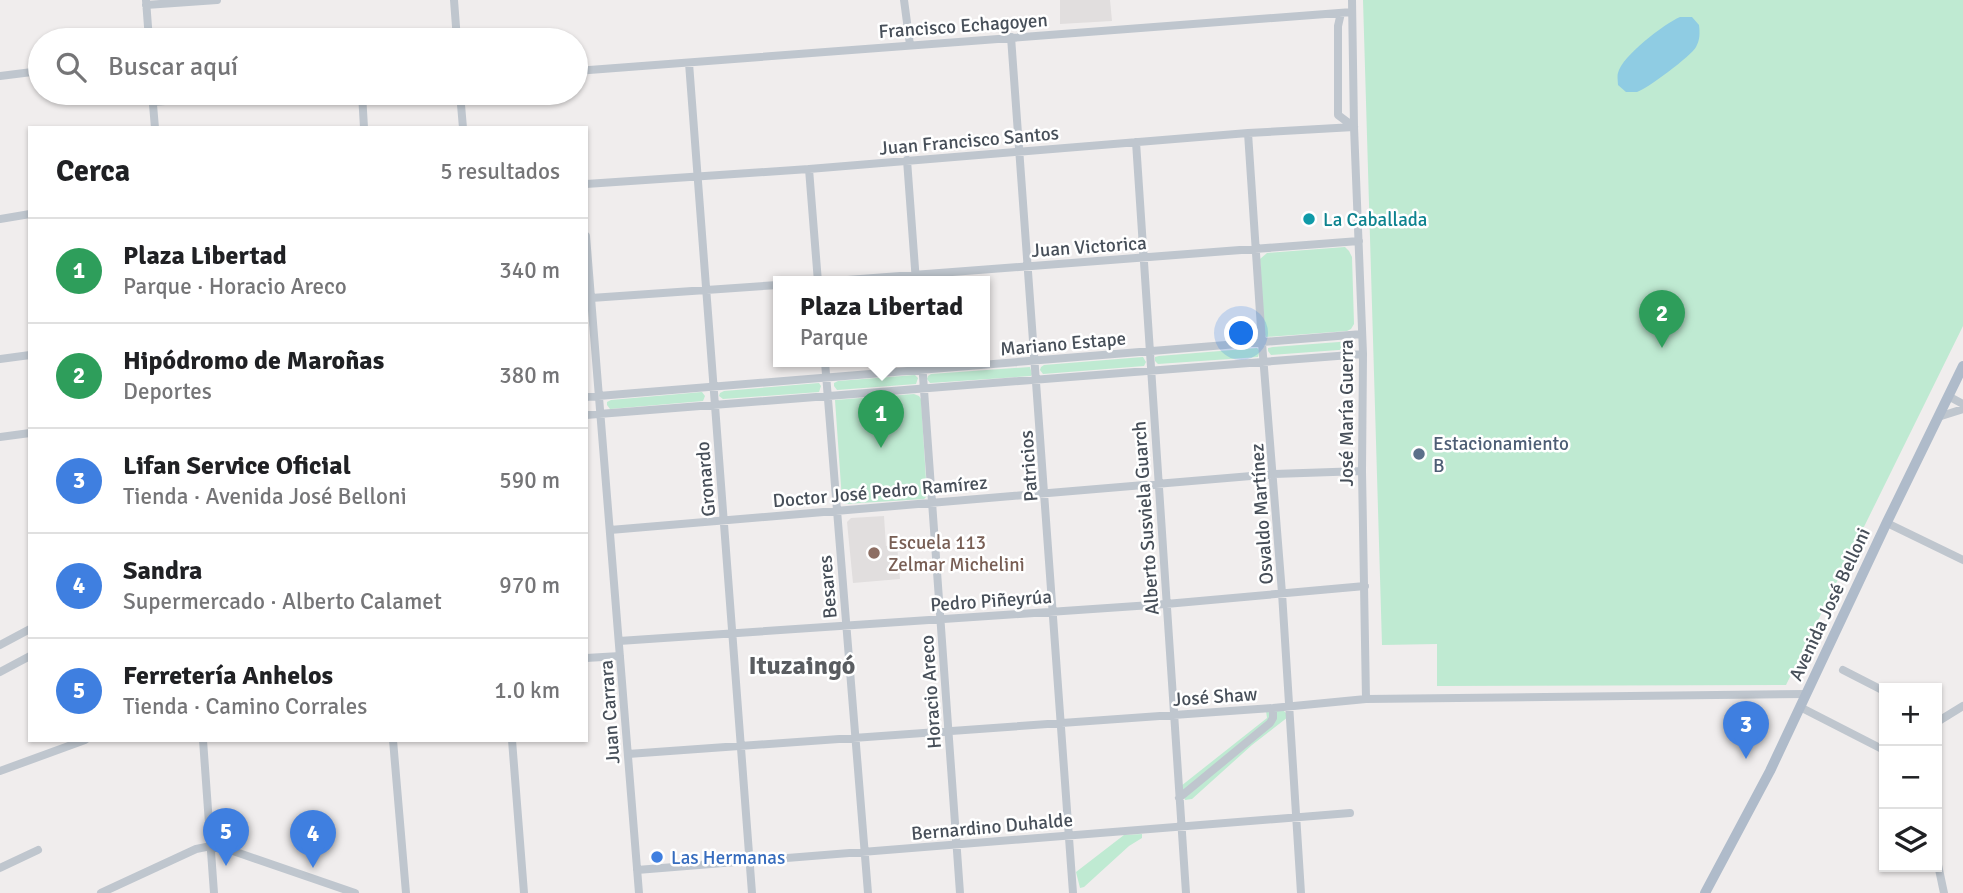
<!DOCTYPE html>
<html lang="es">
<head>
<meta charset="utf-8">
<style>
  body { margin:0; font-family:Signika,sans-serif; background:#f6f6f6; color:#202124 }
  .controls { position:absolute; right:21px; bottom:21px; display:grid; overflow:hidden; border-radius:0px; box-shadow:0 2px 5px #0004 }
  .controls button { width:63px; height:63px; display:grid; place-items:center; padding:0; border:0; border-bottom:2px solid #e0e0e0; background:#fff; color:#202124; font:35px sans-serif }
  .you { position:absolute; left:1242px; top:334px; width:24px; height:24px; margin:-18px; border:5px solid #fff; border-radius:50%; background:#1a73e8; box-shadow:0 0 0 10px #1a73e833 }
  .badge { display:grid; place-items:center; width:46px; height:46px; border-radius:50%; background:#b45309; color:#fff; font-size:23px; font-weight:700 }
  .pin { position:absolute; translate:-50% -58px; filter:drop-shadow(0 2px 4px #0008) }
  .pin::after { content:''; position:absolute; top:37px; width:24px; height:21px; background:inherit; clip-path:polygon(0 0,100% 0,50% 100%) }
  .popup { position:absolute; left:773px; top:276px; width:217px; height:91px; box-sizing:border-box; display:grid; place-content:center; border-radius:0px; background:#fff; filter:drop-shadow(0 2px 5px #0005); font-size:23px; white-space:nowrap; color:#757577 }
  .popup b { font-size:26px; color:#202124 }
  .popup::after { content:''; position:absolute; left:50%; top:100%; margin-left:-14px; border:14px solid transparent; border-top-color:#fff }
  .list { margin:0; padding:0; list-style:none }
  h2 { display:flex; justify-content:space-between; align-items:center; height:91px; margin:0; padding:0 28px; font-size:30px }
  h2 small { font-size:23px; font-weight:400; color:#757577 }
  .list li { display:grid; grid-template-columns:46px 1fr auto; gap:21px; align-items:center; box-sizing:border-box; height:105px; padding:0 28px; border-top:2px solid #e0e0e0 }
  .list b { display:block; font-size:26px; white-space:nowrap }
  .list p { margin:0; font-size:23px; white-space:nowrap; color:#757577 }
  .list em { font-size:23px; font-style:normal; color:#757577 }
  .icon { flex:none; width:38px; height:38px; fill:none; stroke:currentColor; stroke-width:2; stroke-linecap:round; stroke-linejoin:round }
  .map { position:relative; flex:none; width:1963px; height:893px; overflow:hidden }
  .search { position:absolute; background:#fff; box-shadow:0 2px 5px #0004; left:28px; top:28px; width:560px; height:77px; display:flex; align-items:center; gap:18px; box-sizing:border-box; padding:0 24px; border-radius:38px; color:#757577; font-size:26px }
  .panel { position:absolute; background:#fff; box-shadow:0 2px 5px #0004; left:28px; top:126px; width:560px; height:616px; border-radius:0px }
  .map>svg:first-child { display:block }
  .education { fill:#e1dede }
  .green { fill:#bfead2 }
  .water { fill:#8fcce3 }
  .lines { fill:none; stroke-linecap:round; stroke-linejoin:round }
  .minor { stroke:#bfc6ce; stroke-width:8 }
  .major { stroke:#afbbca; stroke-width:10 }
  .culture-dot { fill:#0f9aa8; stroke:#fff; stroke-width:2.5 }
  .service-dot { fill:#5c6f8a; stroke:#fff; stroke-width:2.5 }
  .education-dot { fill:#8d6e63; stroke:#fff; stroke-width:2.5 }
  .shop-dot { fill:#3f7fe0; stroke:#fff; stroke-width:2.5 }
  .labels { text-anchor:middle; stroke-width:5; stroke-linejoin:round; paint-order:stroke }
  .street-label { font-size:19px; fill:#474f59; stroke:#fff }
  .culture-label { font-size:19px; fill:#0d838f; stroke:#fff; text-anchor:start }
  .service-label { font-size:19px; fill:#4e5e75; stroke:#fff; text-anchor:start }
  .education-label { font-size:19px; fill:#785e54; stroke:#fff; text-anchor:start }
  .shop-label { font-size:19px; fill:#366cbe; stroke:#fff; text-anchor:start }
  .district-label { font-size:26px; font-weight:bold; fill:#5a5d61; stroke:#fff }
</style>
</head>
<body>
<div class="map">
<svg width="1963" height="893" viewBox="0 0 1963 893">
  <rect width="100%" height="100%" fill="#f0eded"/>
  <path class="education" d="M1060,0H1110L1112,21L1060,24Z
    M884,516L886,546L897,545L900,579L853,583L847,522L851,518Z"/>
  <path class="green" d="M1363,0H1963V326L1786,685L1437,686V644L1382,645Z
    M1345,247L1349,251L1352,257L1354,324L1351,329L1347,331L1266,337L1264,333L1260,259L1267,253Z
    M1352,341L1354,344L1352,349L1271,355L1268,351V348L1273,347Z
    M1257,348L1260,351L1258,357L1158,364L1155,361V357L1159,356Z
    M1143,357L1146,362L1144,366L1043,374L1040,370L1041,367L1044,365Z
    M1030,367L1032,374L1031,376L930,383L927,379L928,376L931,374Z
    M915,375L918,378L916,384L837,390L834,386V383L838,381Z
    M819,383L821,386L819,392L723,399L719,396L720,393L724,391Z
    M702,392L705,396L703,401L610,409L607,405V402L611,400Z
    M914,394L919,396L921,399L927,496L924,499L845,504L842,500L835,400Z
    M1283,710L1286,713L1288,717L1252,745L1192,799L1185,800L1181,786L1267,718L1266,711Z
    M1142,834V838L1129,846L1084,887L1080,888L1076,872L1124,835Z"/>
  <path class="water" d="M1680,17H1692L1699,25C1700,33 1700,40 1696,47C1691,56 1647,89 1637,92C1636,92 1627,92 1626,92L1618,85C1618,83 1617,75 1618,73C1622,56 1664,24 1680,17Z"/>
  <g class="lines">
    <path class="minor" d="M146,0L149,40
      M454,0L457,40
      M904,0L910,45
      M1352,0L1354,127L1363,354L1362,471L1366,699
      M146,5L217,0
      M1341,13L1338,26V115L1354,127
      M1011,37L1073,893
      M689,63L752,893
      M576,71L1352,12
      M0,76L40,71
      M152,93L155,128
      M362,93L364,128
      M460,93L463,128
      M153,102L259,93
      M1248,133L1262,343L1282,593L1301,893
      M1136,142L1186,893
      M907,160L916,282
      M809,169L818,282
      M586,184L809,169L1248,133L1354,127
      M0,219L30,214
      M586,236L639,893
      M821,282L1359,241
      M591,298L778,285
      M0,359L30,355
      M825,362L868,893
      M922,362L960,893
      M1948,396L1963,404
      M586,397L1362,334
      M586,415L1363,354
      M1938,417L1963,409
      M0,437L30,433
      M1887,523L1963,560
      M610,530L1274,474L1362,471
      M619,641L1166,604L1365,586
      M0,645L30,629
      M586,658L620,656
      M1843,670L1884,691
      M0,672L30,656
      M1800,707L1884,750
      M1937,722L1963,706
      M203,740L214,893
      M393,740L406,893
      M512,740L524,893
      M628,754L1273,708L1366,699L1806,694
      M0,771L85,740
      M1179,798L1270,723L1273,718V708
      M1937,860L1944,893
      M0,868L38,850
      M637,870L1350,813
      M101,893L196,849L211,846L233,851L355,893"/>
    <path class="major" d="M1705,893L1770,771L1887,522L1963,366"/>
  </g>
  <circle class="culture-dot" cx="1309" cy="219" r="7"/>
  <circle class="service-dot" cx="1419" cy="454" r="7"/>
  <circle class="education-dot" cx="874" cy="553" r="7"/>
  <circle class="shop-dot" cx="657" cy="857" r="7"/>
  <g class="labels">
    <g class="street-label">
      <text transform="translate(963 25) rotate(-4)" y="7">Francisco Echagoyen</text>
      <text transform="translate(969 140) rotate(-5)" y="7">Juan Francisco Santos</text>
      <text transform="translate(1089 246) rotate(-4)" y="7">Juan Victorica</text>
      <text transform="translate(1063 343) rotate(-5)" y="7">Mariano Estape</text>
      <text transform="translate(1346 413) rotate(-90)" y="7">José María Guerra</text>
      <text transform="translate(1028 466) rotate(-94)" y="7">Patricios</text>
      <text transform="translate(705 479) rotate(-95)" y="7">Gronardo</text>
      <text transform="translate(880 491) rotate(-5)" y="7">Doctor José Pedro Ramírez</text>
      <text transform="translate(1261 514) rotate(-94)" y="7">Osvaldo Martínez</text>
      <text transform="translate(1145 518) rotate(-94)" y="7">Alberto Susviela Guarch</text>
      <text transform="translate(827 587) rotate(-95)" y="7">Besares</text>
      <text transform="translate(991 600) rotate(-4)" y="7">Pedro Piñeyrúa</text>
      <text transform="translate(1829 604) rotate(-65)" y="7">Avenida José Belloni</text>
      <text transform="translate(930 692) rotate(-94)" y="7">Horacio Areco</text>
      <text transform="translate(1215 696) rotate(-4)" y="7">José Shaw</text>
      <text transform="translate(609 712) rotate(-94)" y="7">Juan Carrara</text>
      <text transform="translate(992 826) rotate(-5)" y="7">Bernardino Duhalde</text>
    </g>
    <g class="culture-label">
      <text x="1323" y="226">La Caballada</text>
    </g>
    <g class="service-label">
      <text x="1433" y="450">Estacionamiento<tspan x="1433" dy="22">B</tspan></text>
    </g>
    <g class="education-label">
      <text x="888" y="549">Escuela 113<tspan x="888" dy="22">Zelmar Michelini</tspan></text>
    </g>
    <g class="shop-label">
      <text x="671" y="864">Las Hermanas</text>
    </g>
    <g class="district-label">
      <text x="802" y="674">Ituzaingó</text>
    </g>
  </g>
</svg>
<div class="controls">
<button>+</button>
<button>−</button>
<button><svg class="icon" aria-label="layers" viewBox="0 0 24 24"><path d="M12 4l9 5-9 5-9-5zM3 14l9 5 9-5"/></svg></button>
</div>
<div class="you"></div>
<div class="pin badge" style="left:881px;top:448px;background:#2e9e5b">1</div>
<div class="popup"><b>Plaza Libertad</b>Parque</div>
<div class="pin badge" style="left:1662px;top:348px;background:#2e9e5b">2</div>
<div class="pin badge" style="left:1746px;top:759px;background:#3f7fe0">3</div>
<div class="pin badge" style="left:313px;top:868px;background:#3f7fe0">4</div>
<div class="pin badge" style="left:226px;top:866px;background:#3f7fe0">5</div>
<div class="search"><svg class="icon" aria-label="search" viewBox="0 0 24 24"><circle cx="10" cy="10" r="6"/><path d="M15 15l6 6"/></svg>Buscar aquí</div>
<section class="panel">
<h2>Cerca<small>5 resultados</small></h2>
<ul class="list">
<li><span class="badge" style="background:#2e9e5b">1</span><div><b>Plaza Libertad</b><p>Parque · Horacio Areco</p></div><em>340 m</em></li>
<li><span class="badge" style="background:#2e9e5b">2</span><div><b>Hipódromo de Maroñas</b><p>Deportes</p></div><em>380 m</em></li>
<li><span class="badge" style="background:#3f7fe0">3</span><div><b>Lifan Service Oficial</b><p>Tienda · Avenida José Belloni</p></div><em>590 m</em></li>
<li><span class="badge" style="background:#3f7fe0">4</span><div><b>Sandra</b><p>Supermercado · Alberto Calamet</p></div><em>970 m</em></li>
<li><span class="badge" style="background:#3f7fe0">5</span><div><b>Ferretería Anhelos</b><p>Tienda · Camino Corrales</p></div><em>1.0 km</em></li>
</ul>
</section>
</div>
</body>
</html>
